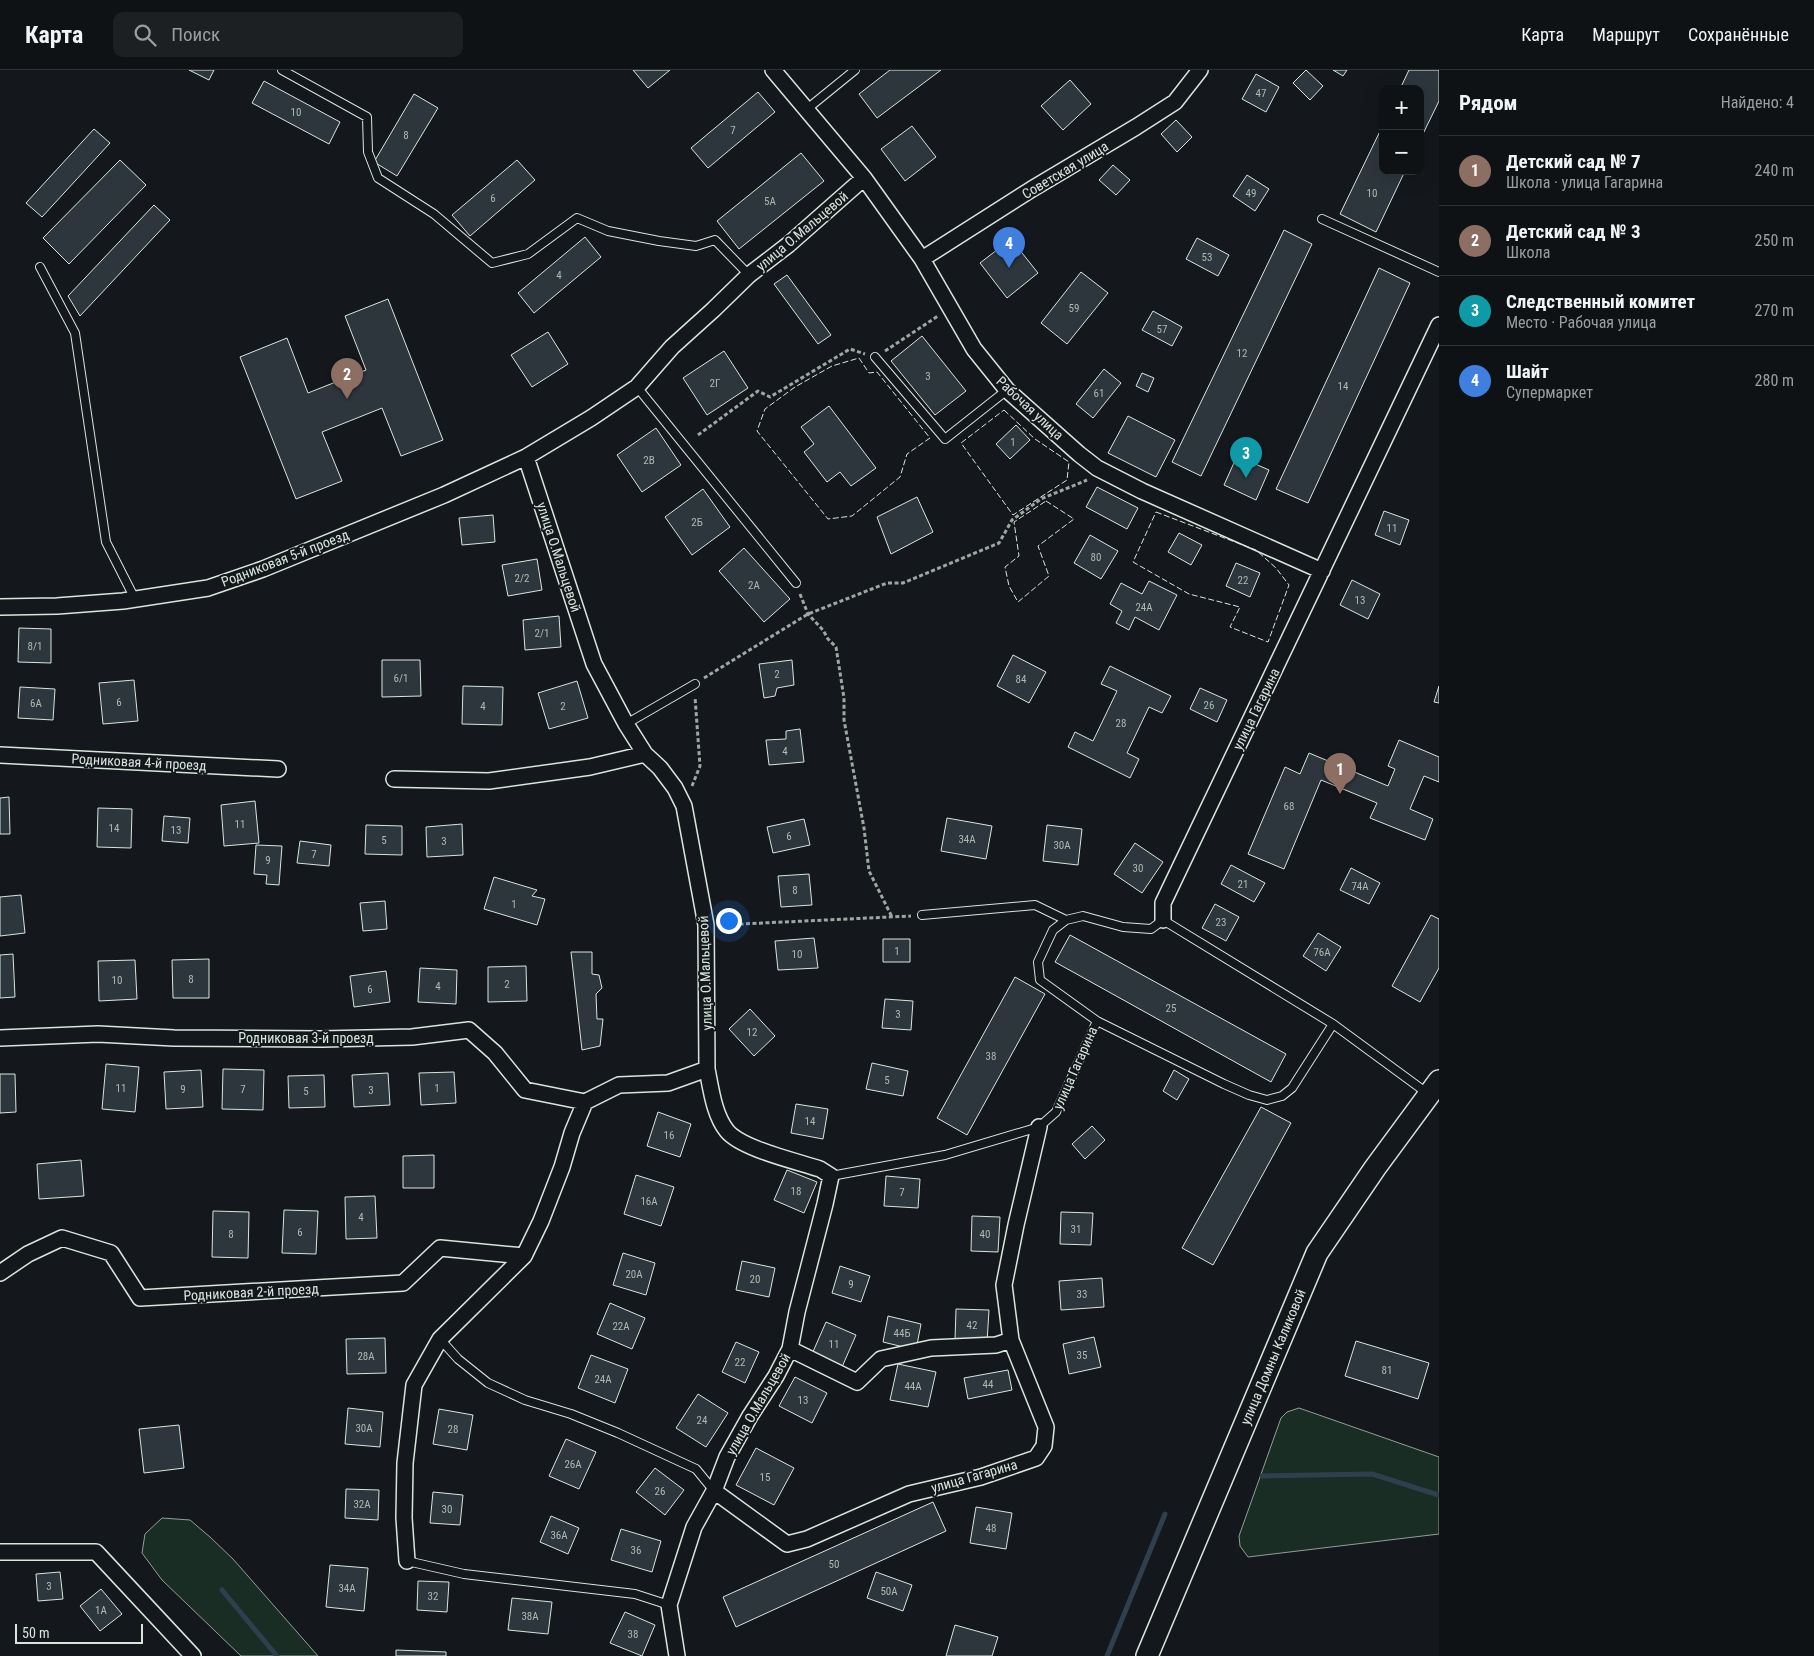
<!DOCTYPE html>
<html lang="ru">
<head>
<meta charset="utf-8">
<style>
  body { margin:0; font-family:"Roboto Condensed",sans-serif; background:#1d2022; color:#f1f3f6 }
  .controls { position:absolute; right:15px; top:15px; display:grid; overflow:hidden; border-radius:10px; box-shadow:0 5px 20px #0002 }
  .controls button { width:45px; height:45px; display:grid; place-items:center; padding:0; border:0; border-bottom:1px solid #2f3234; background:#0f1215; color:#f1f3f6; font:25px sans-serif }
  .scale { position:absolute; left:15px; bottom:12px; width:128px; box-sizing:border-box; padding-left:5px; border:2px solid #d8e6dc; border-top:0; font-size:14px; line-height:18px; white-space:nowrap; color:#d8e6dc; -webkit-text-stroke:4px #14181c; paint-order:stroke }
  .you { position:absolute; left:728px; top:850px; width:18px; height:18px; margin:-12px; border:4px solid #fff; border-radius:50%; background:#1a73e8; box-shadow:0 0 0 8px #1a73e833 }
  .badge { display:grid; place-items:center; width:32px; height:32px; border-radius:50%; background:#1a73e8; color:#fff; font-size:16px; font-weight:700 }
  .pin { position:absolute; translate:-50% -41px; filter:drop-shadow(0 1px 2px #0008) }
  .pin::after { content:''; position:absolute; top:26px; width:18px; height:15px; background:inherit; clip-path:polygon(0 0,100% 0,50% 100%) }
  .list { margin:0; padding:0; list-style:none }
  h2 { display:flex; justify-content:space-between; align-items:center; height:65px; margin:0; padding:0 20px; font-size:21px }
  h2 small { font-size:16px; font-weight:400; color:#9b9ea0 }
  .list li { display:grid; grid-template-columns:32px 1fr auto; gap:15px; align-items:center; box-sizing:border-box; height:70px; padding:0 20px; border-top:1px solid #2f3234 }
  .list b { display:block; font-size:19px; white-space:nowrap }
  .list p { margin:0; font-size:16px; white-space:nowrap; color:#9b9ea0 }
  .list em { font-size:16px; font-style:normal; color:#9b9ea0 }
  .icon { flex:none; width:28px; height:28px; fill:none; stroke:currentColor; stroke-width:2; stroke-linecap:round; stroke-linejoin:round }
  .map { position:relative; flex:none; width:1439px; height:1586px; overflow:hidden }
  header { display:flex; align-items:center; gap:30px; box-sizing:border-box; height:70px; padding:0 25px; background:#0f1215; border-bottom:1px solid #2f3234 }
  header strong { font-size:24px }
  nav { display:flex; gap:28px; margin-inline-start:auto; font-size:18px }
  .search { width:350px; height:45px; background:#1d2022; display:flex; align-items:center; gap:12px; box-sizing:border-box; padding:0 18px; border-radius:10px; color:#9b9ea0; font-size:19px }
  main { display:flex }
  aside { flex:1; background:#0f1215 }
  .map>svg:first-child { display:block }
  .green { fill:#1a2d24; stroke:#939e99 }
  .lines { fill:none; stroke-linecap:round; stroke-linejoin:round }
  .stream { stroke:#2f3f4d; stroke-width:5 }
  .building { fill:#2c363c; stroke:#d8e6dc }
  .lane-casing { stroke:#d8e6dc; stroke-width:10 }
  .street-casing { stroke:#d8e6dc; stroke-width:18 }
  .secondary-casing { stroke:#d8e6dc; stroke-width:24 }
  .path { stroke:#9da8a2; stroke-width:3; stroke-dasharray:4 2.5; stroke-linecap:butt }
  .lane { stroke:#14181c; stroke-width:8 }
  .street { stroke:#14181c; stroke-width:15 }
  .secondary { stroke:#14181c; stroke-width:21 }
  .fence { stroke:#d8e6dc; stroke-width:1; stroke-dasharray:6 2.5; stroke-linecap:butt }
  .labels { text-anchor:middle; stroke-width:4; stroke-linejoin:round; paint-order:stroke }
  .number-label { font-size:11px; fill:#adbab4 }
  .street-label { font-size:14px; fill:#d8e6dc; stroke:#14181c }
</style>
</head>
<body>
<header>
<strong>Карта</strong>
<div class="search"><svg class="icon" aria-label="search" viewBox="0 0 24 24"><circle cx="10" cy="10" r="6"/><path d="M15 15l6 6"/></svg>Поиск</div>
<nav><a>Карта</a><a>Маршрут</a><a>Сохранённые</a></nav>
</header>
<main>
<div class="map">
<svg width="1439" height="1586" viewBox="0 0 1439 1586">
  <rect width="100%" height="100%" fill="#14181c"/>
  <path class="green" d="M1299,1338L1439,1387V1464L1248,1487L1240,1476L1239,1466L1281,1348L1287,1342Z
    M162,1448L190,1450L210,1467L233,1489L318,1586H241L162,1510L142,1483L145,1464Z"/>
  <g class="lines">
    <path class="stream" d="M1262,1406L1372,1404L1439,1425
      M222,1520L277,1586
      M1107,1586L1165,1444"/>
  </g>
  <path class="building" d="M189,0H214L209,10Z
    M633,0H670L648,18Z
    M890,0H941L877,48L859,24Z
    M1306,0L1323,16L1310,30L1293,13Z
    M1333,0H1347L1343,6Z
    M1409,0H1439V31L1420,70V19H1400Z
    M1256,4L1279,17L1266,42L1242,29Z
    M1070,10L1091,34L1063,60L1041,36Z
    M264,11L340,52L329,74L252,33Z
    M758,22L775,42L708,98L691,78Z
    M414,24L438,38L397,106L374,92Z
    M1176,50L1192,67L1177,82L1161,64Z
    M1383,55V101H1405L1376,162L1340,144Z
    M912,56L936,87L905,111L881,79Z
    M94,59L110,73L42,147L26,133Z
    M801,83L824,111L739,179L717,151Z
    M120,90L146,115L69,194L43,168Z
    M517,90L535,110L470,166L452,145Z
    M1113,95L1130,110L1116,125L1099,110Z
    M1247,105L1269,119L1255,141L1233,126Z
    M154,135L170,150L80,246L68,226Z
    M1284,160L1312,174L1201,406L1172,392Z
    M585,167L601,187L534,243L518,223Z
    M1197,168L1229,185L1218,206L1186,189Z
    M1011,169L1038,203L1007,228L980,193Z
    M1379,198L1410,213L1308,433L1276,419Z
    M1081,202L1108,223L1067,274L1041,253Z
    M787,205L831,265L818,274L774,214Z
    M388,229L443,370L401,386L382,338L322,362L342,411L296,429L240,287L287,268L308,323L366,300L345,246Z
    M1153,241L1182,257L1172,276L1142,260Z
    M548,262L568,294L532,317L511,285Z
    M922,266L966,321L935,345L891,291Z
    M724,281L748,318L707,345L683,308Z
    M1104,299L1121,313L1093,348L1076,334Z
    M1142,303L1154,308L1148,322L1136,316Z
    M829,336L876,398L851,416L840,402L827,412L804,382L814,374L801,357Z
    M1128,346L1175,370L1156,407L1108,383Z
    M1016,355L1030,370L1010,389L996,374Z
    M656,358L681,395L642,422L617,385Z
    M1237,386L1269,400L1256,430L1224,415Z
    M1097,417L1138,438L1127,459L1086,437Z
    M703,419L730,457L692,485L665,447Z
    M917,427L933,462L891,484L877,447Z
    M1384,441L1409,450L1400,475L1375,465Z
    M493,445L495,472L462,475L459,448Z
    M1179,463L1202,475L1191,495L1168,482Z
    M1090,465L1118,481L1101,509L1074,493Z
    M744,478L790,529L764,552L719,501Z
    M537,489L542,520L508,526L502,495Z
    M1236,493L1260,503L1250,527L1226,516Z
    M1352,510L1380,524L1368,549L1340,535Z
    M1149,511L1177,525L1159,560L1135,547L1129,560L1116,553L1122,541L1110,534L1121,513L1142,524Z
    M559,546L561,577L525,580L523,550Z
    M19,558L51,559V593L18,592Z
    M1013,585L1046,602L1029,633L997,616Z
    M382,590H420L421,626L382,627Z
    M792,590L794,615L777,618L775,626L764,628L759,594Z
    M1110,596L1171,626L1162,643L1149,637L1127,683L1139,689L1130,708L1068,677L1075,662L1093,671L1117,621L1101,614Z
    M134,610L138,651L103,654L99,613Z
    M577,611L588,648L549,659L538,623Z
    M463,616L503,617L502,655L462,654Z
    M1439,616V633L1434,632Z
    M20,617L55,619L53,650L18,648Z
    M1200,618L1227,630L1217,652L1190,639Z
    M800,659L804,692L769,695L766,670L786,669V661Z
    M1399,670L1439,687V712L1424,706L1410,739L1433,749L1425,770L1370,748L1377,733L1321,710L1284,799L1248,784L1285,697L1300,704L1309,683L1388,716L1395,699L1388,696Z
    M9,727L10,764H0V728Z
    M255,731L259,773L224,776L221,735Z
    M98,738L132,739L131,778L97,777Z
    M164,746L190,748L188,773L162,771Z
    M947,748L992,756L986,789L941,781Z
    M804,749L810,775L773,783L767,757Z
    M462,754L463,785L427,787L426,757Z
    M366,755L402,756V785L365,784Z
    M1047,755L1082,759L1078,795L1043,791Z
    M300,771L331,775L329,796L297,793Z
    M1135,773L1163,792L1142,823L1114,804Z
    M256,775L282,776L279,815L266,814L267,805L254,804Z
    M1231,795L1265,813L1254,832L1221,814Z
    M1351,798L1380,813L1369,834L1340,820Z
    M809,804L812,835L781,837L778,806Z
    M494,807L537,820L532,826L545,829L537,855L484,839Z
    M21,825L25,863L0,866V827Z
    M385,831L387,859L363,861L360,833Z
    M1215,834L1239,847L1226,871L1202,858Z
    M1431,845L1439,849V898L1420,932L1392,916Z
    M1318,863L1341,877L1326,901L1303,886Z
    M1070,865L1286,984L1271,1012L1055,892Z
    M814,868L818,898L778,900L775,871Z
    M883,869H910V892H883Z
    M571,882H592V904L599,905L602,918L596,924L597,949H603L600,976L582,980Z
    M13,884L15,927L0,928V885Z
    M209,889V928H173L172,890Z
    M135,890L137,929L99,931L98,891Z
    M526,896L527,931L488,932V897Z
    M420,898L457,900L456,934L418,932Z
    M386,901L390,932L354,937L350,906Z
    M1015,907L1045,924L967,1065L937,1048Z
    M885,929L913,931L911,960L882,958Z
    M750,939L775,966L754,986L729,959Z
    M872,993L908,1001L903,1026L866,1019Z
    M106,994L139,997L135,1042L102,1039Z
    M223,999L264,1000L263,1040L222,1039Z
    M201,1000L203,1037L166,1039L164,1002Z
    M1174,1000L1189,1009L1177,1030L1163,1021Z
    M454,1002L456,1033L421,1035L419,1003Z
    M388,1003L390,1035L354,1037L352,1005Z
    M0,1004H15L16,1042L0,1043Z
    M324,1005L325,1037L289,1038L288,1006Z
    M796,1034L828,1039L823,1069L791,1063Z
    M1261,1037L1291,1053L1213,1195L1182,1178Z
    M658,1042L691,1054L680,1087L647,1076Z
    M1092,1056L1105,1070L1085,1089L1072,1074Z
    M434,1085V1118H403V1086Z
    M81,1090L84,1126L39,1129L37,1094Z
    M787,1100L817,1112L804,1143L774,1130Z
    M636,1105L674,1117L661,1156L624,1144Z
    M886,1106L920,1109L918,1138L884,1136Z
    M375,1126L377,1168L346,1169L345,1127Z
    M284,1140L318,1141L316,1184L282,1183Z
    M213,1141L249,1142L248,1188L212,1187Z
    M1061,1142L1093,1143L1091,1175L1060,1174Z
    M972,1146L1000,1147L998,1182L971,1181Z
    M623,1183L655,1193L646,1225L613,1215Z
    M742,1191L775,1198L769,1227L736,1220Z
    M840,1196L870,1206L861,1232L832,1223Z
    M1102,1208L1104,1237L1061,1240L1059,1211Z
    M610,1233L645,1248L632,1279L597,1264Z
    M956,1239L989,1240L987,1272L955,1270Z
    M888,1246L921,1254L916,1280L883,1272Z
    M826,1252L856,1265L842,1297L812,1284Z
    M1094,1267L1101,1297L1069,1304L1063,1274Z
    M385,1268L386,1303L347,1304L346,1269Z
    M1356,1271L1429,1293L1418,1329L1345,1306Z
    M736,1272L759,1282L745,1313L722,1302Z
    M591,1285L628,1299L615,1333L578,1318Z
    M898,1294L936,1302L928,1337L890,1330Z
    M1008,1300L1012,1320L968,1329L964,1308Z
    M795,1307L827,1323L812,1353L779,1336Z
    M698,1324L728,1343L706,1377L676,1358Z
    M348,1338L383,1342L380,1377L345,1374Z
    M439,1339L473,1345L467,1380L433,1374Z
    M179,1355L184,1398L144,1403L139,1359Z
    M566,1369L596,1382L579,1419L549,1406Z
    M756,1378L794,1398L774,1435L736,1415Z
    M655,1398L684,1420L665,1445L636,1422Z
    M346,1419L379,1420L378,1450L345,1448Z
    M433,1422L463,1425L460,1455L430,1453Z
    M933,1432L946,1461L736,1557L723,1527Z
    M976,1437L1012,1443L1006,1479L970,1473Z
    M551,1446L579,1458L568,1484L540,1472Z
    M621,1459L661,1471L652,1502L611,1490Z
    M330,1495L368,1498L364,1541L326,1537Z
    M60,1502L63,1529L38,1531L36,1504Z
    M876,1502L912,1515L903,1541L867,1528Z
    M418,1511L449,1512L447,1542L417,1540Z
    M101,1519L122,1544L100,1561L80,1536Z
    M512,1528L552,1532L548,1564L508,1560Z
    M625,1542L655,1555L642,1586L610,1573Z
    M955,1555L998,1567L992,1586H946Z
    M396,1580L446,1582V1586H396Z"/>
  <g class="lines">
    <defs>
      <path id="lane" d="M282,0L367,47L368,82L378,108L434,144L492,193L528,184L577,148L608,161L659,171L696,176L715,170L749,205
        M807,39L855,0
        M1322,149L1439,202
        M40,197L75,263L106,472L135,529
        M875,287L945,369L1007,320
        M637,317L796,513
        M626,654L695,614
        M922,845L1035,835L1066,850
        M1333,954L1292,1018L1282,1026L1267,1030L1249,1025L1224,1014L1097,951L1040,910L1038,892L1053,860L1066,850L1083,846L1123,857L1151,859L1163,850L1333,954L1427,1023
        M831,1106L945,1085L1039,1057L1056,1042L1097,951
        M440,1269L458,1289L488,1313L525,1330L571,1344L618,1363L696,1399L714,1421
        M407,1491L464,1504L635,1524L669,1535"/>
      <path id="street" d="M773,0L864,108L922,189L974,279L1007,320L1079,384L1097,398L1142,421L1322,501
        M922,189L1032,119L1136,57L1175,32L1200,0
        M0,537L57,536L123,531L208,518L263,499L444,425L526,387L591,348L637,317L672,277L713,240L749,205L788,175L864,108
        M0,685L278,699
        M394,709L489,711L590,697L645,684
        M1163,850V833L1439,255
        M0,968L98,964L174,968L322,969L412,967L469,960L495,983L525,1020L585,1032
        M0,1203L28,1184L62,1168L111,1183L140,1228L403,1213L440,1178L524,1186
        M790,1279L857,1312L881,1289L931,1278L996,1275L1011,1270
        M714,1421L787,1474L807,1469L909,1424L981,1407L1036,1388L1044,1376L1046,1357L1011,1270L1004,1215L1016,1155L1039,1057
        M0,1482H96L193,1586
        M407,1491L404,1448L405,1393L414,1315L440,1269L524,1186L541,1151L562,1097L572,1063L585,1032L619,1015L668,1013L707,999L706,855L684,736L675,718L660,698L645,684L626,654L594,594L526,387
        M677,1586L669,1535L694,1457L714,1421L727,1387L750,1346L776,1306L790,1279L797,1242L825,1134L831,1106L820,1099C796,1091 742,1079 727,1061C714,1045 711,1019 707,999"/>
      <path id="secondary" d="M1147,1586L1317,1183L1375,1098L1439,1011"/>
    </defs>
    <use href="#lane" class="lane-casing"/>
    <use href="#street" class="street-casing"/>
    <use href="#secondary" class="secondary-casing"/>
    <path class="path" d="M885,281L938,246
      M698,365L758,321L770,327L850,279L865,284
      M800,524L808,544L823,560L828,569L836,577L844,628V650L864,758L869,801L892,847
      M704,608L808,544L887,513H903L999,473L1012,450L1041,429L1087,410
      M692,716L700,696L695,627
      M720,855L911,846"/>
    <use href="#lane" class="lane"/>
    <use href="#street" class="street"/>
    <use href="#secondary" class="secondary"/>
    <path class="fence" d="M859,288L869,303L877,302L930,368L907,384L900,407L852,446L828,449L757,361L765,339L795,317L832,296Z
      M1004,340L1035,369L1069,392L1067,410L1013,445L961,373Z
      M1046,431L1074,449L1038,476L1049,506L1018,532L1009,516L1005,497L1019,486L1014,452Z
      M1156,442L1256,480L1276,498L1289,515L1268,572L1230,557L1240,537L1189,524L1133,492Z"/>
  </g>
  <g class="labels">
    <g class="number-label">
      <text x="1261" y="27">47</text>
      <text x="296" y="46">10</text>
      <text x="733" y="64">7</text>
      <text x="406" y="69">8</text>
      <text x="1251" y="127">49</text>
      <text x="1372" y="127">10</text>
      <text x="493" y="132">6</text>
      <text x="770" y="135">5А</text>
      <text x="1207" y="191">53</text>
      <text x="559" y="209">4</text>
      <text x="1074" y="242">59</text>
      <text x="1162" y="263">57</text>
      <text x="1242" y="287">12</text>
      <text x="928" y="310">3</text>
      <text x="715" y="317">2Г</text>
      <text x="1343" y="320">14</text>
      <text x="1099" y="327">61</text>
      <text x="1013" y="376">1</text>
      <text x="649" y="394">2В</text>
      <text x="697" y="456">2Б</text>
      <text x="1392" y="462">11</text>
      <text x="1096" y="491">80</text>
      <text x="522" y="512">2/2</text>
      <text x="1243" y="514">22</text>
      <text x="754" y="519">2А</text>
      <text x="1360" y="534">13</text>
      <text x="1144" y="541">24А</text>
      <text x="542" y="567">2/1</text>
      <text x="35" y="580">8/1</text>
      <text x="777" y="608">2</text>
      <text x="401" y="612">6/1</text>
      <text x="1021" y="613">84</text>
      <text x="119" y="636">6</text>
      <text x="36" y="637">6А</text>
      <text x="1209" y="639">26</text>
      <text x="483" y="640">4</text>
      <text x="563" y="640">2</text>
      <text x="1121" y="657">28</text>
      <text x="785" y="685">4</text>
      <text x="1289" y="740">68</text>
      <text x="240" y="758">11</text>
      <text x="114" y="762">14</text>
      <text x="176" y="764">13</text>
      <text x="789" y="770">6</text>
      <text x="967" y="773">34А</text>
      <text x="384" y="774">5</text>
      <text x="444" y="775">3</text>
      <text x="1062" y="779">30А</text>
      <text x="314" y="788">7</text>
      <text x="268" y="794">9</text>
      <text x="1138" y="802">30</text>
      <text x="1243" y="818">21</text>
      <text x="1360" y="820">74А</text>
      <text x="795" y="824">8</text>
      <text x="514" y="838">1</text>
      <text x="1221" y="856">23</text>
      <text x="897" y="885">1</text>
      <text x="1322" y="886">76А</text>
      <text x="797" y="888">10</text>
      <text x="191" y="913">8</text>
      <text x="117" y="914">10</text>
      <text x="507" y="918">2</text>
      <text x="438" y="920">4</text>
      <text x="370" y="923">6</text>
      <text x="1171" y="942">25</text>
      <text x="898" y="948">3</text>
      <text x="752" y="966">12</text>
      <text x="991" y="990">38</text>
      <text x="887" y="1014">5</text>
      <text x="121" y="1022">11</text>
      <text x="437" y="1022">1</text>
      <text x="183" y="1023">9</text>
      <text x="243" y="1023">7</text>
      <text x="371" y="1024">3</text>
      <text x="306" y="1025">5</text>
      <text x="810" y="1055">14</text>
      <text x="669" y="1069">16</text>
      <text x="796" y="1125">18</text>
      <text x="902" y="1126">7</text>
      <text x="649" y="1135">16А</text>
      <text x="361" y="1151">4</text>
      <text x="1076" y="1163">31</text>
      <text x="300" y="1166">6</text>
      <text x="231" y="1168">8</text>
      <text x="985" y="1168">40</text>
      <text x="634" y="1208">20А</text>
      <text x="755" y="1213">20</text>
      <text x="851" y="1218">9</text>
      <text x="1082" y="1228">33</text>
      <text x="972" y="1259">42</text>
      <text x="621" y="1260">22А</text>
      <text x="902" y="1267">44Б</text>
      <text x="834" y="1278">11</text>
      <text x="1082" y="1289">35</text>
      <text x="366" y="1290">28А</text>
      <text x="740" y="1296">22</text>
      <text x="1387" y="1304">81</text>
      <text x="603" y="1313">24А</text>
      <text x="988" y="1318">44</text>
      <text x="913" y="1320">44А</text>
      <text x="803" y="1334">13</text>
      <text x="702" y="1354">24</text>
      <text x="364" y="1362">30А</text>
      <text x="453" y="1363">28</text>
      <text x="573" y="1398">26А</text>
      <text x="765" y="1411">15</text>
      <text x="660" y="1425">26</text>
      <text x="362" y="1438">32А</text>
      <text x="447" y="1443">30</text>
      <text x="991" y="1462">48</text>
      <text x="559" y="1469">36А</text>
      <text x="636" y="1484">36</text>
      <text x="834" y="1498">50</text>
      <text x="49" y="1520">3</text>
      <text x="347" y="1522">34А</text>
      <text x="889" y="1525">50А</text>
      <text x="433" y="1530">32</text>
      <text x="101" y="1544">1А</text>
      <text x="530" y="1550">38А</text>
      <text x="633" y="1568">38</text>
    </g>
    <g class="street-label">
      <text transform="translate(1065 100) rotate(-31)" y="5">Советская улица</text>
      <text transform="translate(802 161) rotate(-40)" y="5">улица О.Мальцевой</text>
      <text transform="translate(1030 338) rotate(43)" y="5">Рабочая улица</text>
      <text transform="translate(559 487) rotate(72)" y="5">улица О.Мальцевой</text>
      <text transform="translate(285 488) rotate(-21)" y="5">Родниковая 5-й проезд</text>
      <text transform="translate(1256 639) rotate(-64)" y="5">улица Гагарина</text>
      <text transform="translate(139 692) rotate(3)" y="5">Родниковая 4-й проезд</text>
      <text transform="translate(705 903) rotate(-92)" y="5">улица О.Мальцевой</text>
      <text x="306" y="973">Родниковая 3-й проезд</text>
      <text transform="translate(1075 998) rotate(-66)" y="5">улица Гагарина</text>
      <text transform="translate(251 1222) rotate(-3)" y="5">Родниковая 2-й проезд</text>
      <text transform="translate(1273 1287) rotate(-67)" y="5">улица Домны Каликовой</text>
      <text transform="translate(758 1334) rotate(-60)" y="5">улица О.Мальцевой</text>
      <text transform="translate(974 1406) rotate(-16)" y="5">улица Гагарина</text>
    </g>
  </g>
</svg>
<div class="controls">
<button>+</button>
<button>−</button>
</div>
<div class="scale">50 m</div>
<div class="you"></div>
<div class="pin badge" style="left:1340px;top:724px;background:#8d6e63">1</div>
<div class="pin badge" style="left:347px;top:329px;background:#8d6e63">2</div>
<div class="pin badge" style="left:1246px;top:408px;background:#0f9aa8">3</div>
<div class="pin badge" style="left:1009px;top:198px;background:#3f7fe0">4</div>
</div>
<aside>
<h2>Рядом<small>Найдено: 4</small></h2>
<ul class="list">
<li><span class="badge" style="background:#8d6e63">1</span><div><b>Детский сад № 7</b><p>Школа · улица Гагарина</p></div><em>240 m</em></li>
<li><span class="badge" style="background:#8d6e63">2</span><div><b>Детский сад № 3</b><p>Школа</p></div><em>250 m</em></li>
<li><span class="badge" style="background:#0f9aa8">3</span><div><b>Следственный комитет</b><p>Место · Рабочая улица</p></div><em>270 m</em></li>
<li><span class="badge" style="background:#3f7fe0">4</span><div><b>Шайт</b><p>Супермаркет</p></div><em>280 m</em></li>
</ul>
</aside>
</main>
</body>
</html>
